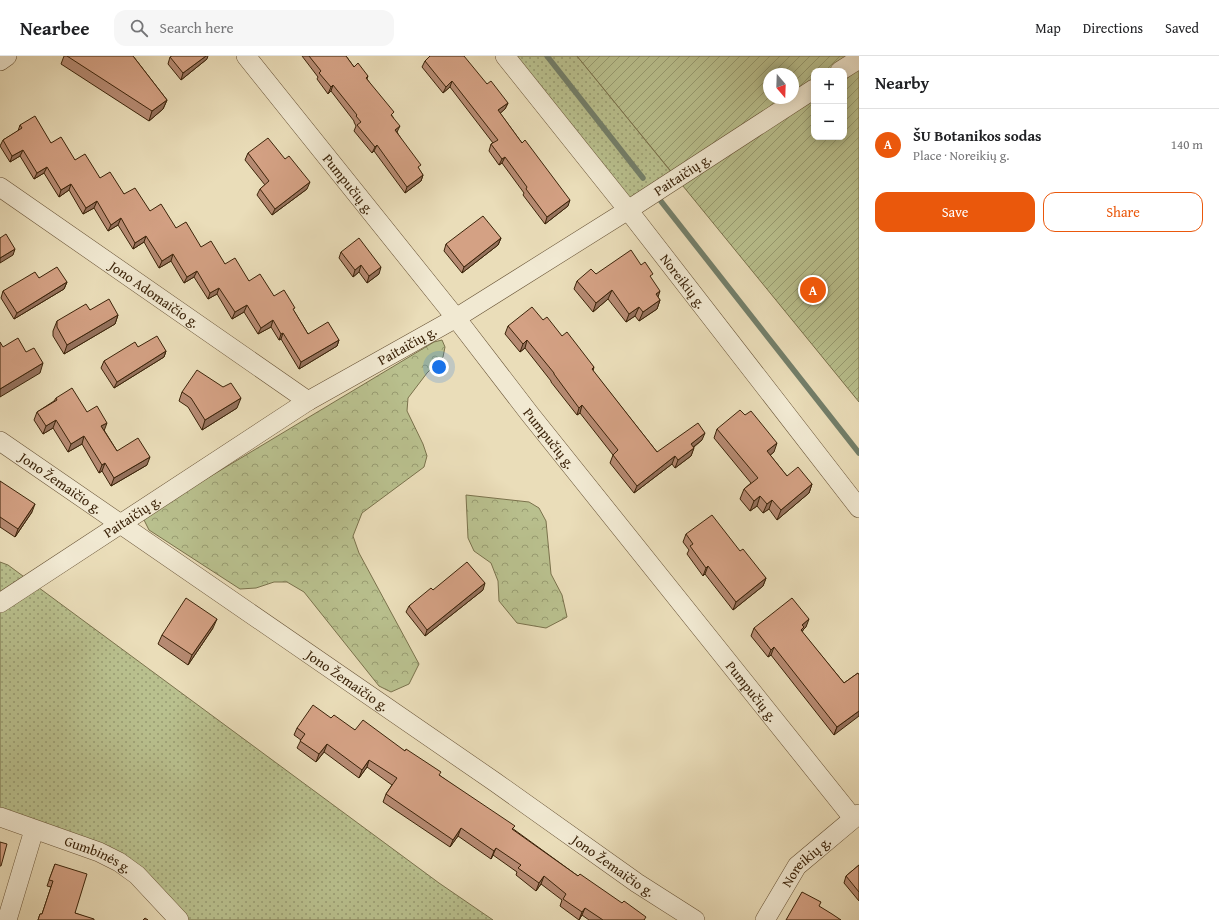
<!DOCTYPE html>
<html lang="en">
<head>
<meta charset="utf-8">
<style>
  body { margin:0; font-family:"Gentium Book Plus",serif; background:#f6f6f6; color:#202124 }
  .controls { position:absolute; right:12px; top:12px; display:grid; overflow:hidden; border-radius:8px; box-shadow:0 2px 10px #0003 }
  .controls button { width:36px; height:36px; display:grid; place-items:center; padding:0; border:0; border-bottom:1px solid #e0e0e0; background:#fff; color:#202124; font:20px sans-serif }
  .compass { position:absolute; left:763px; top:12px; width:36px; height:36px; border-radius:50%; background:#fff; box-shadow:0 2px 10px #0003; rotate:161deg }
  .you { position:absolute; left:439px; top:311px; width:14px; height:14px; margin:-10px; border:3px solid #fff; border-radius:50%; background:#1a73e8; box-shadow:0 0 0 6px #1a73e833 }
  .badge { display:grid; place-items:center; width:26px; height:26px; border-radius:50%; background:#ea580c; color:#fff; font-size:13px; font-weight:700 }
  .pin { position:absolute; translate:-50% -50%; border:2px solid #fff; box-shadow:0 1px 4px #0006 }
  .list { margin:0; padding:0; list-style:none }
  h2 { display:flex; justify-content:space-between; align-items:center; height:52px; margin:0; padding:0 16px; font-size:17px }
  h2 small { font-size:13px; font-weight:400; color:#757577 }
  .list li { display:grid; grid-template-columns:26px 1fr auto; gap:12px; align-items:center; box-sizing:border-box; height:72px; padding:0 16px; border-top:1px solid #e0e0e0 }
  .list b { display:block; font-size:15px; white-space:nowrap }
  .list p { margin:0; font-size:13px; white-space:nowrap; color:#757577 }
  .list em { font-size:13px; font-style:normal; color:#757577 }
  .actions { display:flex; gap:8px; padding:12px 16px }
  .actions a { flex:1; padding:9px 0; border:1px solid #ea580c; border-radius:12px; text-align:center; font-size:14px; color:#ea580c }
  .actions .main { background:#ea580c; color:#fff }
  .icon { flex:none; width:22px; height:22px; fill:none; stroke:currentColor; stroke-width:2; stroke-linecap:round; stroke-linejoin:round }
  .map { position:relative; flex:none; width:859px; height:864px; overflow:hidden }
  header { display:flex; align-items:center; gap:24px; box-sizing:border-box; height:56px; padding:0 20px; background:#fff; border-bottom:1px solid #e0e0e0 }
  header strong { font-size:19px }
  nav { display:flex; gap:22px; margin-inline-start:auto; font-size:14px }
  .search { width:280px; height:36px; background:#f6f6f6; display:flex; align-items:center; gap:10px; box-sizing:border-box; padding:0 14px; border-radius:12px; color:#757577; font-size:15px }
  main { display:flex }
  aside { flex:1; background:#fff }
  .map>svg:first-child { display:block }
  .grass { fill:url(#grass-dots); stroke:#7a724c }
  .forest { fill:url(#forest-crowns); stroke:#7a724c }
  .garden { fill:url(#garden-furrows); stroke:#7a724c; fill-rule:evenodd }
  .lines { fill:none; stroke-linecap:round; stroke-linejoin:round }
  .stream { stroke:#737f6a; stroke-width:5.5 }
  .minor-casing { stroke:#675235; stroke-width:20 }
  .minor { stroke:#f1e9d2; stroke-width:19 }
  .wall { fill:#b68a72; stroke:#3b2309 }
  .shaded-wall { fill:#94715c; stroke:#3b2309 }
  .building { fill:#d4a184; stroke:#3b2309 }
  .labels { text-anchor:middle; stroke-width:3; stroke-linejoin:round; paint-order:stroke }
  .street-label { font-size:14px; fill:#3b2309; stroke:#f1e9d2 }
</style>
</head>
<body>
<header>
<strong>Nearbee</strong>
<div class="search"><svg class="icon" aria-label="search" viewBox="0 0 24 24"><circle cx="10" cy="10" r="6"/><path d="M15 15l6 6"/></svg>Search here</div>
<nav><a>Map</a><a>Directions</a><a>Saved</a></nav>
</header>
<main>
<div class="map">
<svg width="859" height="864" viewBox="0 0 859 864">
  <defs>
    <pattern id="grass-dots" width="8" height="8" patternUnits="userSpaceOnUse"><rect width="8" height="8" fill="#b9c08e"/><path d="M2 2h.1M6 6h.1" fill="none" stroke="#989c72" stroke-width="1.8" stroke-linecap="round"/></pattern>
    <pattern id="forest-crowns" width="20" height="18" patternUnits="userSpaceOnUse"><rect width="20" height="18" fill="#b9c08e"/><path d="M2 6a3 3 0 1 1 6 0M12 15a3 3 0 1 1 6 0" fill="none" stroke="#989c72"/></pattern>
    <pattern id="garden-furrows" width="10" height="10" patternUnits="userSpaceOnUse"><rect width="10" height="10" fill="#b9c08e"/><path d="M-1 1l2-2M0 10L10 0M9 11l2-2" fill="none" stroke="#989c72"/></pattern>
  </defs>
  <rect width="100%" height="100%" fill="#eaddb9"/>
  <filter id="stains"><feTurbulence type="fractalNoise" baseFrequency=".005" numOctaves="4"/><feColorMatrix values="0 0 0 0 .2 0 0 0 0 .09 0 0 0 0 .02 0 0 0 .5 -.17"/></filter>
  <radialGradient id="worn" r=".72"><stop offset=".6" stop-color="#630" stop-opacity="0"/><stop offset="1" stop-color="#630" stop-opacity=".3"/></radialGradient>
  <path class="grass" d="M516,0H577L672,117L630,143Z
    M0,506L8,509L439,827L493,864H179L137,819L0,761Z"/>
  <path class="forest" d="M442,284L445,291L443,301L427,317L408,342L407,355L423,388L427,400L424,411L362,457L353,480L359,497L419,608L409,628L391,636L379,630L304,536L287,526H274L256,532L240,533L149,474L144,464L146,459L434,286Z
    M466,439L529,446L539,452L546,465L551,518L562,539L567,561L546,572L517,567L499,545L498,525L491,507L474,495L468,482Z"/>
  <path class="garden" d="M577,0H859V346ZM814,15H844V81H814ZM769,18H793V42H769Z"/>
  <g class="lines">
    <path class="stream" d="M547,0L643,122
      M660,144L859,397"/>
    <defs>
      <g id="minor">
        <path id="s1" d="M246,0L456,262L529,357L853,762"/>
        <path id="s2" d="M505,0L628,154L859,452"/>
        <path d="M0,5L7,0"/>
        <path d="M840,15L859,3"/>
        <path id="s3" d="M0,131L308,345"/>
        <path id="s4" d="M0,385L495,726L637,827L695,864"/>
        <path id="s5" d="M0,547L308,345L456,262L628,154L814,33"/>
        <path id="s6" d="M0,761L99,796L119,806L137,819L179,864"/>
        <path d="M7,864L34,774"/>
        <path id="s7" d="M765,864L797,810L859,758"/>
      </g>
    </defs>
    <use href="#minor" class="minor-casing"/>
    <use href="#minor" class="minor"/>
  </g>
  <path class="wall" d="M64,0H133L167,44L163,53L149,65L61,8Z
    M302,0H346L354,11L368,20L367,23L393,61L397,76L419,113L423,119L421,125L405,137L374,95L372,97L354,75L356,70L354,66V65L331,35L328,38L317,23L318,21Z
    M170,1L207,3L181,24L168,8Z
    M425,5L487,28L508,47L505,53L500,57L568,150L545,168L523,139L524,137L502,107L499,109L489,95L491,88L493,87L450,31L443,37L422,11Z
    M20,69L51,87L75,104L100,122L176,172L201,191L249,225L274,240L294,255L308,278L339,284L337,290L299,313L281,283L279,284L271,271L258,278L244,256L232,263L217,238L208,243L194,221L184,227L171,205L159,212L144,186L133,193L118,169L108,175L94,152L83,158L69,134L59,141L44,117L34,123L20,100L10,106L0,90L3,84L18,75Z
    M248,97L285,103L307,133L272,159L257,139L260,133L265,129L245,104Z
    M501,182L498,189L462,217L444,195L446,188Z
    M341,196L379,218L367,227L359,216L353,221L339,202Z
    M596,218L651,223L658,241L660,244L657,253L639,265L635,260L626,266L608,243L593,256L574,233L577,225Z
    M39,222L67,226L64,233L14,263L1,242L3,235Z
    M90,254L118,259L115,268L64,298L53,280V275L57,265Z
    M543,264L562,280L594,311L593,315L657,396L702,384L694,391L691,400L675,412L672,408L634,437L610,407L613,399L580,357L577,359L551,326V325L525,292L520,296L505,278L508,270Z
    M138,291L166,295L164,301L114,332L101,312L104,305Z
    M182,336L237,352L202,374L188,351L179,345Z
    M56,342L87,356L104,374L117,395L147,409L111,430L102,415L99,417L82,388L68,396L53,372L43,378L34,364L37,356L54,345Z
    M717,373L774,396L770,399L787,420L812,428L809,437L777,464L769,453L763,457L757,450L750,455L740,443L744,433L751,427L714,382Z
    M0,425L32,456L15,481L0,471Z
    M686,478L740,495L766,522L763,530L733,554L705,518L703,520L687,498L689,494L683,486Z
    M433,534H483L425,580L406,556L409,550Z
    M806,571L803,574L802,576L844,627L858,617L834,679L771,599L768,601L751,580L754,572Z
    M213,572L188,609L158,588L162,579Z
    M331,662L355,674L405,695L439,719L578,820L645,864H589L582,859L579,864L560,850L562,844L541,828L536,835L516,819L517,816L493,799L491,803L458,780L450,791L383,746L386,738L392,729L367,711L359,722L324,696L316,706L297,692L301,684L294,679L297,672Z
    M55,808L75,857L94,864H38L40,858H42L51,831L47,830Z
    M859,809V845L844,827L846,820Z"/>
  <path class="shaded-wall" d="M206,0H208L207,3L181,24L183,17Z
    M452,25L450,31L443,37L446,31Z
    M333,29L331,35L328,38L331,31Z
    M167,44L163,53L149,65L152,55Z
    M508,47L505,53L496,61L498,54Z
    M400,70L397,76L395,74Z
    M377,89L374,95L372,97L375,91Z
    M23,94L20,100L10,106L12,100Z
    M505,101L502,107L499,109L502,103Z
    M47,111L44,117L34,123L37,117Z
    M423,119L421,125L405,137L407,131Z
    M310,126L307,133L272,159L275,153Z
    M71,128L69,134L59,141L61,134Z
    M570,144L568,150L545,168L547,161Z
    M97,145L94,152L83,158L86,152Z
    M121,162L118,169L108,175L111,169Z
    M146,180L144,186L133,193L135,187Z
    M501,182L498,189L462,217L464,211Z
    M15,193L13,199L0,207V202Z
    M173,198L171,205L159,212L162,205Z
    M361,209L359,216L353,221L355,214Z
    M381,211L379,218L367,227L369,220Z
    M197,215L194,221L184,227L187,221Z
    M67,226L64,233L14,263L17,257Z
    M219,232L217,238L208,243L210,237Z
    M612,234L608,243L593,256L596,247Z
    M660,235L657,244L656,238Z
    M660,244L657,253L639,265L643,256Z
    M247,249L244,256L232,263L235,256Z
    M639,251L635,260L626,266L629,258Z
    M118,259L115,268L64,298L67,289Z
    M273,264L271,271L258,278L261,272Z
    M283,277L281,283L279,284L281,278Z
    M339,284L337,290L299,313L301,306Z
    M527,284L525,292L520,296L523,288Z
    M166,295L164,301L114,332L117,326Z
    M43,307L40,317L0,341V333Z
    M241,342L237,352L202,374L205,364Z
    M582,349L580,357L577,359L579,352Z
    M56,364L53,372L43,378L46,370Z
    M107,367L104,375L101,370Z
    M705,377L702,384L688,395L691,388Z
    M84,380L82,388L68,396L71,388Z
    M777,387L774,396L763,405L767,395Z
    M694,392L691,400L675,412L678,404Z
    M675,400L672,408L634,437L637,430Z
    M150,401L147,409L111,430L114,422Z
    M105,407L102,415L99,417L102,409Z
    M812,428L809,437L777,464L781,454Z
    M760,440L757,450L750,455L754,445Z
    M772,444L769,453L763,457L767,448Z
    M35,448L32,456L15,481L18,473Z
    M708,510L705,518L703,520L706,512Z
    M766,522L763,530L733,554L736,546Z
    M485,527L483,534L425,580L427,574Z
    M217,563L213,572L188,609L192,599Z
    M809,563L806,571L803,574L801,579L798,581L802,569Z
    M774,591L771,599L768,601L771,594Z
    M859,655V660L834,679L837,671Z
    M327,688L324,696L316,706L319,698Z
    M369,704L367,711L359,722L362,714Z
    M461,772L458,780L450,791L453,784Z
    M496,792L493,799L491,803L494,795Z
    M544,820L541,828L536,835L539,827Z
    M585,852L582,859L579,864L582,856Z"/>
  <path class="building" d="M67,0H133L167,44L152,55Z
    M172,0H206L183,17L170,1Z
    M309,0H346L354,11L358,7L368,20L366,22L394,56L391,59L400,70L395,74L421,109L418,111L423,119L407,131L377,89L375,91L357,69L361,66L356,60L357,59L333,29L331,31L319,17L321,15Z
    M430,0H464L487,28L491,25L508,47L498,54L522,87L525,84L570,144L547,161L526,133L527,131L505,101L502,103L491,88L498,84L452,25L446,31L425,5Z
    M35,60L51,87L61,81L75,104L85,98L100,122L110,116L124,138L135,132L150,155L161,148L176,172L186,166L201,191L211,185L225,208L235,202L249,225L260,218L274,240L284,234L295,252L293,253L308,278L328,266L339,284L301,306L283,277L281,278L273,264L261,272L247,249L235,256L219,232L210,237L197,215L187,221L173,198L162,205L146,180L135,187L121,162L111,169L97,145L86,152L71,128L61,134L47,111L37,117L23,94L12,100L3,84L22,72L20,69Z
    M268,82L285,103L289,100L310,126L275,153L260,133L269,125L248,97Z
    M483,160L501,182L464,211L446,188Z
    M6,178L15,193L0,202V182Z
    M359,182L381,211L369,220L361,209L355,214L341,196Z
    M631,194L641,209L645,206L653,218L650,220L660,235L656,238L660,244L643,256L639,251L629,258L612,234L596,247L577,225L591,213L596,218Z
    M57,211L67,226L17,257L3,235L35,216L39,222Z
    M109,243L118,259L67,289L57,271V265L86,248L90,254Z
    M532,251L543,264L547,261L562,280L567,276L594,311L592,313L657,396L698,367L705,377L691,388L694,392L678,404L675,400L637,430L613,399L618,394L582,349L579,352L554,318V317L527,284L523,288L508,270Z
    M157,280L166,295L117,326L104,305L135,286L138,291Z
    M18,282L26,296L34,292L43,307L0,333V286L3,291Z
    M197,314L223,331L231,327L241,342L205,364L191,342L182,336Z
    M72,332L87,356L97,350L107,367L101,370L117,395L138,382L150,401L114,422L105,407L102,409L84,380L71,388L56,364L46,370L37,356L57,344L56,342Z
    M740,354L745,359L751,355L777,387L767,395L787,420L798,411L812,428L781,454L772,444L767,448L760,440L754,445L744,433L758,422L717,373Z
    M0,425L35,448L18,473L0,461Z
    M712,459L740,495L743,493L766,522L736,546L708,510L706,512L690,490L693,488L686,478Z
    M467,506L485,527L427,574L409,550L431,532L433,534Z
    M186,542L217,563L192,599L162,579Z
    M792,542L809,563L802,569L804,571L801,574L844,627L858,617L859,619V655L837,671L774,591L771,594L754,572Z
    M313,649L331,662L334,659L355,674L363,664L405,695L406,693L441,716L439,719L515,770L512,773L578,820L580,818L622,847L624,845L646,861L644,864H603L585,852L582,856L563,843L566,838L544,820L539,827L518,812L521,809L496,792L494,795L461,772L453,784L386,738L397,722L369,704L362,714L327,688L319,698L300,685L305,678L297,672Z
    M0,786L7,788L1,810H0Z
    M55,808L87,818L75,857L94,863V864H38L40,858H42L53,825L49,824Z
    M859,809V836L846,820Z
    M802,836L821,846L819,850L832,858L841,864H786Z
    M145,862L148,864H143Z"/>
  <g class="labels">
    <g class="street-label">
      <text dy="5" stroke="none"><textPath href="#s5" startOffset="806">Paitaičių g.</textPath></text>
      <text dy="5" stroke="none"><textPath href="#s1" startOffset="164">Pumpučių g.</textPath></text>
      <text dy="5" stroke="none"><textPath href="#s2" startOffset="287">Noreikių g.</textPath></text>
      <text dy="5" stroke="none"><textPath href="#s3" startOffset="188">Jono Adomaičio g.</textPath></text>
      <text dy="5" stroke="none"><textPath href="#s5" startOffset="482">Paitaičių g.</textPath></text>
      <text dy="5" stroke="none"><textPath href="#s1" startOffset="488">Pumpučių g.</textPath></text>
      <text dy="5" stroke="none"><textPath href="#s4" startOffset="74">Jono Žemaičio g.</textPath></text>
      <text dy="5" stroke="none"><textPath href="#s5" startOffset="158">Paitaičių g.</textPath></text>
      <text dy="5" stroke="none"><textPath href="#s4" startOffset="422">Jono Žemaičio g.</textPath></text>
      <text dy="5" stroke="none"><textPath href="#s1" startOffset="812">Pumpučių g.</textPath></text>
      <text dy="5" stroke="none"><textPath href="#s6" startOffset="105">Gumbinės g.</textPath></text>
      <text dy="5" stroke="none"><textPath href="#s7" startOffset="72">Noreikių g.</textPath></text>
      <text dy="5" stroke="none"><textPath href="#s4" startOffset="746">Jono Žemaičio g.</textPath></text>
    </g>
  </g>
  <rect width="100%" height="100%" filter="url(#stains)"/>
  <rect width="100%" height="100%" fill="url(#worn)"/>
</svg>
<div class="controls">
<button>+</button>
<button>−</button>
</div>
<svg class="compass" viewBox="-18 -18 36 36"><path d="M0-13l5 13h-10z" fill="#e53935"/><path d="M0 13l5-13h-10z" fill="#757577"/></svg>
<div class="you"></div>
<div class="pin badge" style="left:813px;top:234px">A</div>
</div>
<aside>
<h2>Nearby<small></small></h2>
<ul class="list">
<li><span class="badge">A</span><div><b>ŠU Botanikos sodas</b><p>Place · Noreikių g.</p></div><em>140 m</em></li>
</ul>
<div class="actions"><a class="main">Save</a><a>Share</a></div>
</aside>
</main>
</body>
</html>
